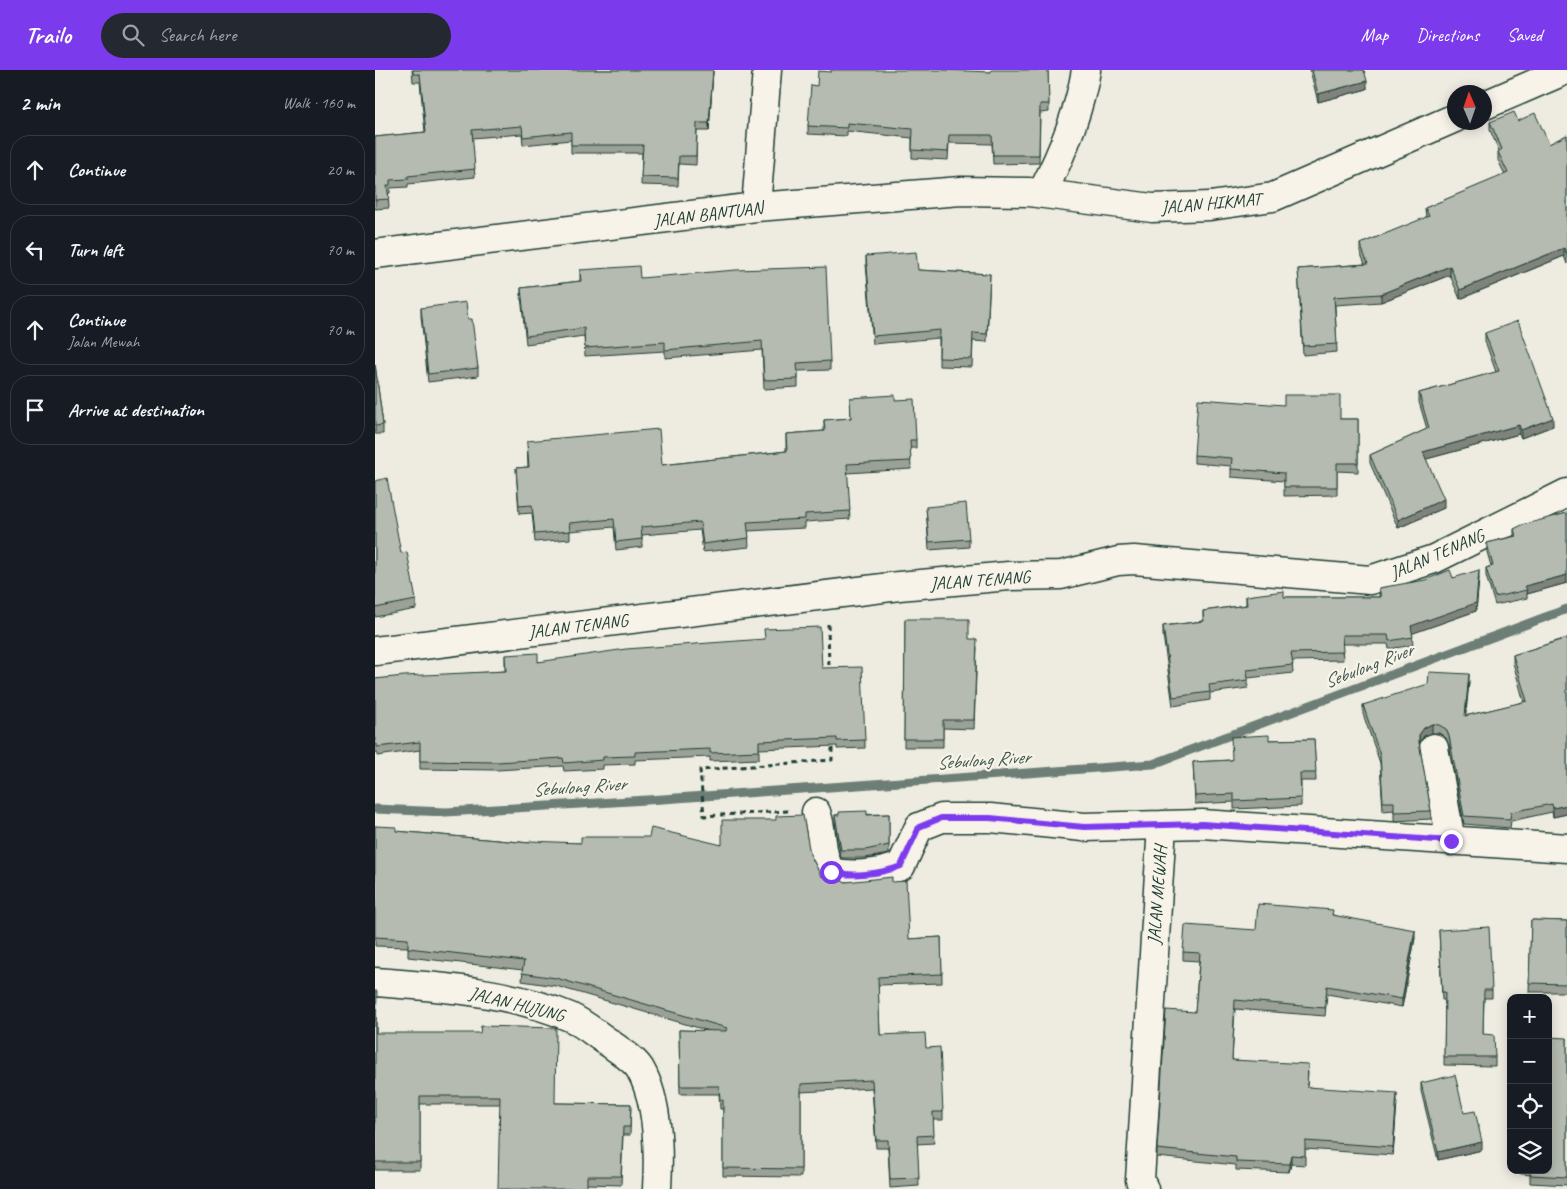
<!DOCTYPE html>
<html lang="en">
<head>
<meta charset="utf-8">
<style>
  body { margin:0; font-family:Caveat,sans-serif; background:#242831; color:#f1f3f6 }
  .controls { position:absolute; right:15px; bottom:15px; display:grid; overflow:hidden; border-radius:10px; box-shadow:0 2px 12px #0003 }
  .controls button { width:45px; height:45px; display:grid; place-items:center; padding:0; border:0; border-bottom:1px solid #363941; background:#171b24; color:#f1f3f6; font:25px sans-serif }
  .compass { position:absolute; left:1072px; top:15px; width:45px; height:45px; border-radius:50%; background:#171b24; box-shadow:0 2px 12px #0003; rotate:358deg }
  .stop { position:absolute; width:15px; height:15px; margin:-11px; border:4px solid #7c3aed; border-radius:50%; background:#fff }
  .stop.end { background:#7c3aed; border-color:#fff; box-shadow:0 1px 5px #0008 }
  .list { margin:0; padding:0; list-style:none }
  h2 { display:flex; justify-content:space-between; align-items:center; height:65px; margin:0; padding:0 20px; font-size:21px }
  h2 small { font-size:16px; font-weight:400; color:#9ea1a6 }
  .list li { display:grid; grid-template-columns:32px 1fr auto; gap:15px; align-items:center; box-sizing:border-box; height:70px; margin:0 10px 10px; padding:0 10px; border:1px solid #363941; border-radius:20px }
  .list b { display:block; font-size:19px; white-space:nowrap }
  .list p { margin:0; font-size:16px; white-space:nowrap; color:#9ea1a6 }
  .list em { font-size:16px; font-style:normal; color:#9ea1a6 }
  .icon { flex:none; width:28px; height:28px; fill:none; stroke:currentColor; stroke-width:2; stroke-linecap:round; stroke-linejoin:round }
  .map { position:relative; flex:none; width:1192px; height:1119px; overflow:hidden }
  header { display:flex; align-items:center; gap:30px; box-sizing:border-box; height:70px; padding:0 25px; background:#7c3aed; color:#fff }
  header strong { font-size:24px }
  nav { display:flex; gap:28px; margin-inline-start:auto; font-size:18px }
  .search { width:350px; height:45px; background:#242831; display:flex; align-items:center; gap:12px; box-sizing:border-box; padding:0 18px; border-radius:28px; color:#9ea1a6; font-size:19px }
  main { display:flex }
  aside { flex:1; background:#171b24 }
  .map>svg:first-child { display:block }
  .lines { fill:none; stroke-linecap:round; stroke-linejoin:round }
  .stream { stroke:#6c7e74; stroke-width:9 }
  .minor-casing { stroke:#1f3d34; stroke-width:31 }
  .path { stroke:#1f3d34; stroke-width:3; stroke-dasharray:5 4; stroke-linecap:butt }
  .minor { stroke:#f7f3e8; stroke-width:28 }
  .wall { fill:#9ca197; stroke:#1f3d34 }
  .shaded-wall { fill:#7f837b; stroke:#1f3d34 }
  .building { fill:#b5bbb0; stroke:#1f3d34 }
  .route { stroke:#7c3aed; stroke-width:6 }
  .labels { text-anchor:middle; stroke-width:4.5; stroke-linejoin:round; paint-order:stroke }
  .street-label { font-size:18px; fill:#1f3d34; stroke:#f7f3e8 }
  .water-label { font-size:19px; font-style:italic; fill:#3f584f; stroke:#f7f3e8 }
</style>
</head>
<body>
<header>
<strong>Trailo</strong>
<div class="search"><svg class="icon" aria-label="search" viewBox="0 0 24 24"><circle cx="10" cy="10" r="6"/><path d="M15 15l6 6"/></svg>Search here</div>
<nav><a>Map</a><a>Directions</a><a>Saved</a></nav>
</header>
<main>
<aside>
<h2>2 min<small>Walk · 160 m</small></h2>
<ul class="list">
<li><svg class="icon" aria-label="ahead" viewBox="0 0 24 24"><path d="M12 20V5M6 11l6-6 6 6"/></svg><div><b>Continue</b></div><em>20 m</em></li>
<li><svg class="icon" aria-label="left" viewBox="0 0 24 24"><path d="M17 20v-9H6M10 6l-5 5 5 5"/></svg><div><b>Turn left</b></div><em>70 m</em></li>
<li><svg class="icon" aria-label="ahead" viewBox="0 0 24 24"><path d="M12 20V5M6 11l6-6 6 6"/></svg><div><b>Continue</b><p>Jalan Mewah</p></div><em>70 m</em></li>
<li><svg class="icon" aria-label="arrive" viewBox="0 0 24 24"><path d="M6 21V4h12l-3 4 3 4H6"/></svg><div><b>Arrive at destination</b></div></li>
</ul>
</aside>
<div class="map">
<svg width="1192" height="1119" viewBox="0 0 1192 1119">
  <rect width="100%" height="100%" fill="#eeece1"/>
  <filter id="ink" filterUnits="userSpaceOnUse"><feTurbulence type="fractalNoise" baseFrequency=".02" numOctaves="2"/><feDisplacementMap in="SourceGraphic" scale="10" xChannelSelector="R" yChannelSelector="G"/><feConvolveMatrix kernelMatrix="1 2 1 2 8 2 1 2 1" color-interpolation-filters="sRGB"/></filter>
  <g filter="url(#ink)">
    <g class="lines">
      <path class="stream" d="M0,739L71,742L288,729L778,694L1192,539"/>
      <defs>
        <path id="minor" d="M1110,35L1191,0
          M667,123C687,84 704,44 711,0
          M381,137L392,0
          M0,184L381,137L586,121L654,122L777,138L835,136L898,127L1080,48
          M0,581L524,516L634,506L686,505L743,491L759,490L995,510L1059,489L1192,423
          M1059,678L1076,771
          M441,742C449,762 444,783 456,802C476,807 506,804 526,796L544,757L567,748H615L709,757L827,754L1192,778
          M0,912C65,917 134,921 195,947C208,953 221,964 233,972C242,979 259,989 265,999C284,1032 284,1082 282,1119
          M769,1119L765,1110L787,755"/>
      </defs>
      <use href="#minor" class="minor-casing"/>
      <path class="path" d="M453,554L454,600
        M413,741L329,746L325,700L457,690V674"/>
      <use href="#minor" class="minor"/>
    </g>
    <path class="wall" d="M37,0H338L334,61H322L321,95L304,94L303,116L266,115L267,83H196V70L148,75L147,64L97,68L100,107L33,114V117L15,118V123L13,124L14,138L0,139V67L50,62L45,12H38Z
      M673,0L674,42L665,43L664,93L618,94L617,74L574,73L573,90L537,88V68L472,61V66L433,64V56L442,16L616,2Z
      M935,0H989L992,19L943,32Z
      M1143,51L1174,74L1192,65V194L1189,186L1085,229L1075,205L1006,232L960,235L962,282L928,285L923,199L990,194L985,182V174L1051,148L1050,138L1130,105L1123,90V82L1124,81L1115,60V52Z
      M491,186L543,200L615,204L612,272L598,271L597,297L564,296V268L498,274L491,194Z
      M205,200L265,208L455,291V300L423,301V317L389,319L387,280L290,288V281L210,286L209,266L151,274L146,226V218L205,211Z
      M46,238L93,249L103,298V306L53,312L46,246Z
      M1110,263L1178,356L1146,368L1144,364L1051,389L1069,438L1023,458L995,393V385L1052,359L1044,332V323L1121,302L1110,271Z
      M0,294L8,355V364H0Z
      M475,328L520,330L541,370V378H535L536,399L472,403L475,449L430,452V458L373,461L374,477L328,482L325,460L267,465V477L241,480L239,457L195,461V469L160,472L157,443L144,444L141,398L153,397L152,371L287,395L411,381V364L449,361V350L476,348Z
      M965,349H983V402L962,401V425L909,426V411L856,407V396L819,393V385Z
      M0,411L41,530V539L0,547Z
      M551,437L594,469V477L554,480Z
      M1192,443V513L1152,524V528L1120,535L1111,506V498L1116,496L1112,482V473L1139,466V459Z
      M1078,508H1104L1101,541L1037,563L1038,575L1014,579L1013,574H967L968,590L917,591L918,603L873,608V618L835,623V630L798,636L788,565V556L828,551V541L871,535V526L909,527H1004V518Z
      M530,549L594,569L602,577L599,659L568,658V677H529Z
      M1192,568V744L1178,747L1177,742L1136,751L1135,758L1089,754L1074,675L1071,668L1064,663H1057L1049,666L1044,673L1056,741V749L1019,751V740L1008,741L1005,693L988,644V635L1094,612L1090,646L1149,632L1138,593V585Z
      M130,585L163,592L447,598L490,670V678L462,679V676L384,679V689L335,691V687L260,690V694L228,695V699L189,701L188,696L122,700L45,699V680L2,686V682H0V609L130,601Z
      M939,669L941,711H926V736L859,739V732L820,734L818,692L857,690L894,670Z
      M514,744V784L490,788H466L460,753V745Z
      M0,756L21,761L155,773H206L347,775L435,784L446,806L471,812H517L534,869L566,867L567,913L503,915L505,965L551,978L568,1042V1050H558L559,1073L542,1074L544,1116L515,1118L513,1078H501L497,1018L426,1022V1107L348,1106V1039H345L344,1024H305L304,960L334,961L181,916L147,911L148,900L33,887V877L0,876Z
      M958,845L1040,868L1027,937L952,924L950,946L860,939L857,990L933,1002L932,1017L1022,1031L1018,1085L930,1079V1095L916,1094L914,1102L861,1100V1095L782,1087V1079L820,942L824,891L808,890V882L881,860Z
      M1156,850L1192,851V922H1154Z
      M1064,860L1117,920V928H1109L1108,964L1120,987V996L1069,995L1070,930H1067Z
      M0,921L1,963L180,1033L256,1034L255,1065H248L246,1115L212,1114L125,1034H45V1100H0Z
      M1192,968V1115L1155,1113V1105L1140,1103V1100H1173Z
      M1046,1013L1107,1080L1063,1090L1046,1021Z"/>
    <path class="shaded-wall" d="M338,0L334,61V53Z
      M992,11V19L943,32V24Z
      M1189,178V186L1085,229V220Z
      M1075,196V205L1006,232V224Z
      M1178,348V356L1146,368V360Z
      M1144,355V364L1048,390V382Z
      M1069,429V438L1023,458V450Z
      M1104,500V508L1101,541L1036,564V556Z
      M1192,505V513L1152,524L1150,516Z
      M1094,604V612L1090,654V646Z
      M1057,654V663L1049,666L1044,673V680V665L1049,658Z
      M1192,735V744L1178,747V738Z
      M1040,860V868L1027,937V929Z
      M1022,1023V1031L1018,1085V1077Z
      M1107,1072V1080L1063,1090V1082Z
      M916,1085V1094L914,1102V1094Z"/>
    <path class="building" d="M38,0H338L334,53H322L321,86H304L303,108L266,107L268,75H196V62L148,67L147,56L97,60L100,99L33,106V109L15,110V115L12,116L14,129L0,130V67L51,62L45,4H38Z
      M456,0H566L616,2V0H673L674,34H665L664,85H618L617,65H574L573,82L537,80L538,59L472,53V58L433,56L436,15L442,16L443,1L456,2Z
      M937,0H989L992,11L943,24Z
      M1139,42L1143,51L1160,43L1174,74L1192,65V185L1189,178L1085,220L1075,196L1006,224L959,227L962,274L928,276L923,199L993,194L985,174L1054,146L1050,138L1133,103L1123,82L1127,79L1115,52Z
      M541,182L543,200L615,204L612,264L598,263L597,289L564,288L565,260L498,266L491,186Z
      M264,196L265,208L361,200L451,197L455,291L422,293L423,309L389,310L387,271L290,280V272L210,278L209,258L151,266L146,218L206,211L205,200Z
      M91,232L93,249H97L103,298L53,304L46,238Z
      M1143,251L1178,348L1146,360L1144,355L1048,382L1069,429L1023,450L995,385L1054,358L1044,323L1124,301L1110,263Z
      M0,294L8,355L0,356Z
      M520,325V330L539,329L541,370H535L536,391L472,394L475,441L430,444V449L372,452L374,468L328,474L325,452L266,457L267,469L241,472L239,449L194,453L195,461L160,464L157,435L144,436L141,398L154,397L152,371L284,359L287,395L412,381L411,364L450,361L449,350L476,348L475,328Z
      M909,325H965V349H983V393H962V417H909V403L856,399L857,388L819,385L823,329L909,335Z
      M12,408L26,483L32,482L41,530L0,538V411Z
      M591,433L594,469L554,472L551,437Z
      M1192,443V505L1150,516L1152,520L1120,527L1111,498L1118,496L1112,473L1141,466L1139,459L1147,455Z
      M1075,500L1078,508L1104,500L1101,533L1036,556L1038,567L1014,571L1013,565H967L968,582L916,583L918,595L872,600L873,610L834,615L835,622L798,627L788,556L829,551L828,541L872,535L871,526L909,521V527H1006L1004,518L1050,510Z
      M530,549H594V569H602L599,650H568V669H529Z
      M445,557L447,598L487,597L490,670L462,671V668L384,671V681L335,683V679L260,682V686L228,687V690L189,693L188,688L122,692L45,691V672L2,677V674H0V609L29,606L131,601L130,585L163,583V592L251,579L390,569L389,559Z
      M1192,568V735L1178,738L1177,734L1136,742L1135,749L1089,746L1074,666L1071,659L1064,655L1057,654L1049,658L1044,665V672L1056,741L1019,742V732H1008L1005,685L988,635L1053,614L1054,602L1094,604L1090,646L1152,631L1138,585Z
      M894,665V670L939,669L941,703H925L926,728L859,731V724L820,726L818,692L857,690L856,667Z
      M492,741V745L514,744V775L490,780H466L460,745H464V742Z
      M428,745L435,784L446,806L471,812L517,807V812L531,811L534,869L566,867L567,904L503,907L505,965L550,963L551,978L565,977L568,1042H558L559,1065L542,1066L544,1108L515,1109L513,1070H501L497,1010L426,1014V1099L348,1098V1030H345L344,1016H305L304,960L351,961L352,958L181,908L147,903L149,891L33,878V869L0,867V756L21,757V761L155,773V771L206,773V767H274L276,758L347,775V750H401V746Z
      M883,834L958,840L957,845L1040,860L1027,929L952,916L950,938L860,930L857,990L933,994L932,1017L1022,1023L1018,1077L930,1071V1086L916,1085L914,1094L861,1092V1087L782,1079L791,940L820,942L825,883L808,882L810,855L881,860Z
      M1156,850L1192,851V914L1154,913Z
      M1114,857L1117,920H1109L1108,964L1119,965L1120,987H1069L1070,922H1067L1064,860Z
      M0,921H2L1,963H105L106,956L181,958L180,1033L256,1034L255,1057H248L246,1106H212V1119H123L125,1026H45V1092H0Z
      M1173,967L1192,968V1107L1155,1105V1100H1173Z
      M1080,1005L1089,1043L1100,1041L1107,1072L1063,1082L1046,1013Z"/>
  </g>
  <g class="lines" filter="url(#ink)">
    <path class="route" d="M456,802C476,807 506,804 526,796L544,757L566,748H615L709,757L827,754L1076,771"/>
  </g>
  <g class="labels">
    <g class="street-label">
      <text transform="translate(836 133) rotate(-5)" y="6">JALAN HIKMAT</text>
      <text transform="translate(333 144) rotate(-7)" y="6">JALAN BANTUAN</text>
      <text transform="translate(1062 484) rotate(-23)" y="6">JALAN TENANG</text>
      <text transform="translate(605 510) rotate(-4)" y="6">JALAN TENANG</text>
      <text transform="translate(203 556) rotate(-7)" y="6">JALAN TENANG</text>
      <text transform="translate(782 825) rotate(-86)" y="6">JALAN MEWAH</text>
      <text transform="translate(142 934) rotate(14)" y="6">JALAN HUJUNG</text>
    </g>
    <g class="water-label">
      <text transform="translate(993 595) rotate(-21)" y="7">Sebulong River</text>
      <text transform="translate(608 689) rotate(-4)" y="7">Sebulong River</text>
      <text transform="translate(204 716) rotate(-4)" y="7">Sebulong River</text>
    </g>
  </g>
</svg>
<div class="controls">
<button>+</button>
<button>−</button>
<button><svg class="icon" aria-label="locate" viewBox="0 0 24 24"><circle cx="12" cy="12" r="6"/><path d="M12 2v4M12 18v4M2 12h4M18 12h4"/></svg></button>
<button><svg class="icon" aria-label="layers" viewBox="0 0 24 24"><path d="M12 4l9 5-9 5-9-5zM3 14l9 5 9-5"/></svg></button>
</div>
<svg class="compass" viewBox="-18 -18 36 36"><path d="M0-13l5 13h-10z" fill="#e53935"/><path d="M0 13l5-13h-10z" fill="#9ea1a6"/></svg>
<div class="stop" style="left:456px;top:802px"></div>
<div class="stop end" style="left:1076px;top:771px"></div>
</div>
</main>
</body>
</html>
